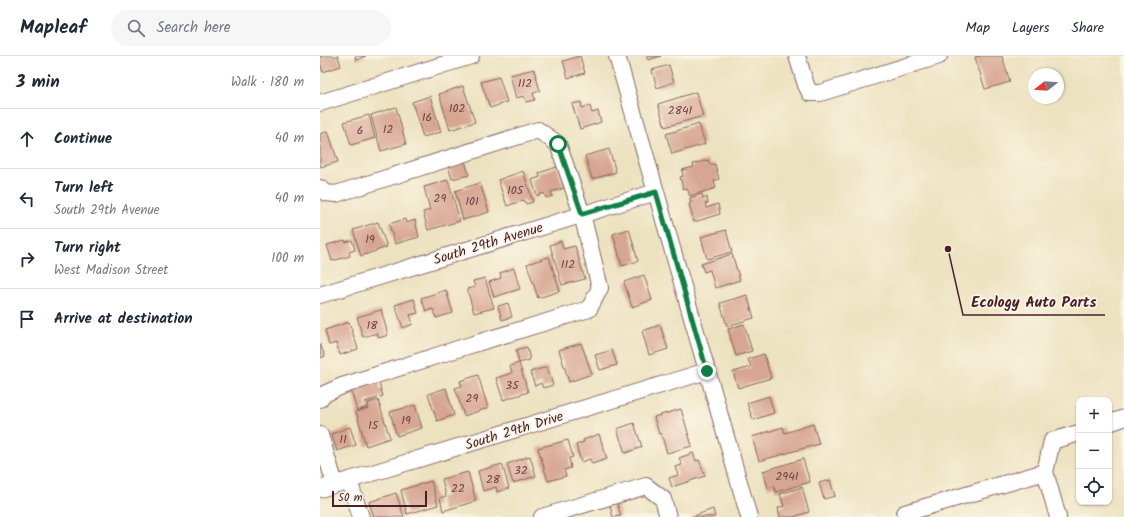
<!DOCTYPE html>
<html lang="en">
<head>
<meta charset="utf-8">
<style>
  body { margin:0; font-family:Kalam,sans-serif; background:#f6f6f7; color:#1f2937 }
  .controls { position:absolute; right:12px; bottom:12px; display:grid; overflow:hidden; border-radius:8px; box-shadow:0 1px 3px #0004 }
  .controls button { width:36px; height:36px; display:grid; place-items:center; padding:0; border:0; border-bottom:1px solid #e0e1e3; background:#fff; color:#1f2937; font:20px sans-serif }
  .compass { position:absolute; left:708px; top:12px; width:36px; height:36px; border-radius:50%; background:#fff; box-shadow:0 1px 3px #0004; rotate:253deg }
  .scale { position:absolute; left:12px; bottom:10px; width:95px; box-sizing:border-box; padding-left:4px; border:2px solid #4a1f2b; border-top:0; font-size:11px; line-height:14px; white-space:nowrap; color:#4a1f2b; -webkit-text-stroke:3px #fcf5e5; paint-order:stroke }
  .stop { position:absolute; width:12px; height:12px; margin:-9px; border:3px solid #0b8043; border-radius:50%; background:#fff }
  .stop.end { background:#0b8043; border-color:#fff; box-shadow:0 1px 4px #0008 }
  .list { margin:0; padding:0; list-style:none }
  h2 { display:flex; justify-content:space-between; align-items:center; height:52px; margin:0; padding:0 16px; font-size:17px }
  h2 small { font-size:13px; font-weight:400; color:#747a83 }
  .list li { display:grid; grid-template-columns:26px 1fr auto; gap:12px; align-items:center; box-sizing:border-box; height:60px; padding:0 16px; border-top:1px solid #e0e1e3 }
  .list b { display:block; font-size:15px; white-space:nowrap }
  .list p { margin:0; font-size:13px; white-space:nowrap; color:#747a83 }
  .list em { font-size:13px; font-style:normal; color:#747a83 }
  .icon { flex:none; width:22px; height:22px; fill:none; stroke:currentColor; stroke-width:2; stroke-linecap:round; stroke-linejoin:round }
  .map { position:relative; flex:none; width:804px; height:461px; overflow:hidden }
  header { display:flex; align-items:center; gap:24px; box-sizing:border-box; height:56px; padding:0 20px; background:#fff; border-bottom:1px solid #e0e1e3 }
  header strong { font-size:19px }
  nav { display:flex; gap:22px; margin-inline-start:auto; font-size:14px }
  .search { width:280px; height:36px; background:#f6f6f7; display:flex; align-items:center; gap:10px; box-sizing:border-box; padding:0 14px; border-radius:22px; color:#747a83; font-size:15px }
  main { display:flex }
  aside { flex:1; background:#fff }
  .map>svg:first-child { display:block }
  .building { fill:#d7a692 }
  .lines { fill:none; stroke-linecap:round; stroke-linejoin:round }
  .minor-casing { stroke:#83635f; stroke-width:18 }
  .minor { stroke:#fff; stroke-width:16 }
  .route { stroke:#0b8043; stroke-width:5 }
  .labels { text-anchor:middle; stroke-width:3.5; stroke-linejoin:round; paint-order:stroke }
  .number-label { font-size:12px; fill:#6d4145 }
  .street-label { font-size:14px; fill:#4a1f2b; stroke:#fcf5e5 }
  .leader { fill:none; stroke:#4a1f2b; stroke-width:1.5 }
  .callout-dot { fill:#4a1f2b; stroke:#fcf5e5; stroke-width:1.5 }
  .callout-label { font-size:15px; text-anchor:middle; font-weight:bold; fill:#4a1f2b; stroke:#fcf5e5; stroke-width:3.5; stroke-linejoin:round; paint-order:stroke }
</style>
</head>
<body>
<header>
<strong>Mapleaf</strong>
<div class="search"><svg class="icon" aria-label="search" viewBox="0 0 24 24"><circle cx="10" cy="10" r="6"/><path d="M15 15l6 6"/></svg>Search here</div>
<nav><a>Map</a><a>Layers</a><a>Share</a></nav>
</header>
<main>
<aside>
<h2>3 min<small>Walk · 180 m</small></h2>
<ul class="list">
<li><svg class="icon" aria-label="ahead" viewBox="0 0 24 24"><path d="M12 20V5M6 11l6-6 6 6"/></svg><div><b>Continue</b></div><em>40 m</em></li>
<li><svg class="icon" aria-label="left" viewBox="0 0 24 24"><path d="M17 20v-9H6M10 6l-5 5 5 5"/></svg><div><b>Turn left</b><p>South 29th Avenue</p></div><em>40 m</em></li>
<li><svg class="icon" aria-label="right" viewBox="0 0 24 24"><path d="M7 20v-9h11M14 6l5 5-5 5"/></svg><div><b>Turn right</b><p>West Madison Street</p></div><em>100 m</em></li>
<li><svg class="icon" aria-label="arrive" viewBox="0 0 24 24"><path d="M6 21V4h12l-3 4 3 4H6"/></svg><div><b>Arrive at destination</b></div></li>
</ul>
</aside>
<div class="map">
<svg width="804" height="461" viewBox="0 0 804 461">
  <rect width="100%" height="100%" fill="#fcf5e5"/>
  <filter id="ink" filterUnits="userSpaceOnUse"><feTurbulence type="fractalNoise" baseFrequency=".025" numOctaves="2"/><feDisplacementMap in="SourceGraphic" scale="8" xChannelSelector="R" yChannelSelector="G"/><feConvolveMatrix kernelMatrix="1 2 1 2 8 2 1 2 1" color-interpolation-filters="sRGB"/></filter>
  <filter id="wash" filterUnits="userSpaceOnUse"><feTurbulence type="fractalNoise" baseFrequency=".012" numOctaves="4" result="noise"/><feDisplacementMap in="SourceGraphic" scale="16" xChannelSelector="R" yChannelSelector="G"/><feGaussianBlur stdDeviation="0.9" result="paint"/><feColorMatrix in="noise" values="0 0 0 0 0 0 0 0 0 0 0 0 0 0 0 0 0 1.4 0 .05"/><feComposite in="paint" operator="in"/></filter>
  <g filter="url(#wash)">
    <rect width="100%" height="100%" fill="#ece2c0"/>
    <g id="blocks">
      <path class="building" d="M0,0H18L21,10L3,16L0,7Z
        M35,0H46L36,4Z
        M260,0L265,17L248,22L243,5Z
        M326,0H341L328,4Z
        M660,0H682L690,26L665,33L655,1Z
        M349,9L354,26L337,32L332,14Z
        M214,13L220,35L213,37L215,44L206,46L204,40L196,42L190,19Z
        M179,21L187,46L170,52L161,26Z
        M143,30L155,66L130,74L119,38Z
        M376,36L383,60L345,71L338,48Z
        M110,40L121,76L103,81L92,46Z
        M261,46L262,52L270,50L272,57L278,55L281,66L260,73L252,48Z
        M76,51L86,88L61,95L51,59Z
        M49,59L55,82L31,89L24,66Z
        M379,68L385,88L352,98L346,78Z
        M8,75L18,106L0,111V78Z
        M289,93L296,116L272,123L265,100Z
        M388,104L390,109L395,108L399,123L394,125L396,132L370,140L367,132L363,133L360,121L363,120L362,114L374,111L373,108Z
        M145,105L149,119L132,123L128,110Z
        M237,111L244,132L231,136L233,140L226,142L224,137L217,140L212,124L220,121L219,117Z
        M203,115L213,146L206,148L204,144L187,150L178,124Z
        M128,124L140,165L108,174L103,156L110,154L104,131Z
        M160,127L169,156L143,164L135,135Z
        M382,138L383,143L387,141L388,147L385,148L386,152L398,148L400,158L374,166L369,148L371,147L370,142Z
        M85,163L86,167L95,164L99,181L75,188L69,168Z
        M58,166L67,191L41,200L33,174Z
        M309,173L318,205L302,210L293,178Z
        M406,174L412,196L387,203L381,181Z
        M25,184V186L32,184L35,194L29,196L30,200L12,205L7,189Z
        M241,185L243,193L255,190L265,223L242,229L230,189Z
        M412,198L420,224L395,232L390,214L384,216L381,208Z
        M229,201L240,235L218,242L207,208Z
        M194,212L200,233L174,241L169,226L181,222L180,217Z
        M324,219L332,244L312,251L304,226Z
        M165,222L174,252L154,257L147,233L155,231L153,225Z
        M126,234L133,257L116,262L113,253L106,255L101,242Z
        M427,239L434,262L407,270L400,247Z
        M94,243L98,257L90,259L93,268L83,272L75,249Z
        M188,247L192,261L182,264L178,250Z
        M61,254L68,279L59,282L57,277L43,281L37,261Z
        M29,266L38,293L20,299L16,287L9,289L5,274Z
        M424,268L432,295L416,300L408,273Z
        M340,269L348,293L329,299L322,275Z
        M261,287L272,318L249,326L239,294Z
        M0,288L5,300L0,302Z
        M207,291L210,304L199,307L196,294Z
        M292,294L297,309L280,314L275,299Z
        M444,298L451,322L418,332L413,316L431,311L428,303Z
        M199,307L208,336L183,344L176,322L192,317L190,310Z
        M227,311L233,329L223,332L221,327L215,330L210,316Z
        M158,319L168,352L144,360L135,332L142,330L140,325Z
        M58,325L63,340L45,346L47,351L37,355L31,334Z
        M126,332L134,359L117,365L108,338Z
        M449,340L454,357L433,364L427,347Z
        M58,344L70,382L46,390L36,356L49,352L48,347Z
        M95,349L102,372L77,380L70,356Z
        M361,353L372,390L347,397L341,377L339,378L334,361Z
        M314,367L322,391L305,397L297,373Z
        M493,368L499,388L439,405L432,381L463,371L465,377Z
        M30,371L36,389L17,395L11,378Z
        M279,378L287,403L272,408L270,403L261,406L256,389L264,386L263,384Z
        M248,384L253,401L249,402L251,412L244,414L246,420L228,425L218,392Z
        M373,397L376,405L379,404L385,420L352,431L349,422L358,419L355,411L362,409L359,402Z
        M210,400L216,420L193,427L187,408Z
        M483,403L490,426L456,436L454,430L448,432L443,415Z
        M182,408L189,432L177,436L176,431L163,435L158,415Z
        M148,416L156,445L123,455L120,442L126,440L122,423Z
        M510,424L515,440L504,443L499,427Z
        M111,425L118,449L87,458L81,434Z
        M482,431L489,456L473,461H460L458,452L464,450L460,438Z
        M76,437L84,461H54L49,446Z
        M297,447L301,460L293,461L290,450Z
        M393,453L395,461H371Z"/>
    </g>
  </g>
  <g filter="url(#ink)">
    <use href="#blocks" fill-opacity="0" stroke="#83635f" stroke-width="1"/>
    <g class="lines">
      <defs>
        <path id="minor" d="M297,0L429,461
          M477,0L486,29L490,37H500L619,0
          M0,47L151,0
          M0,132L6,137L16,138L218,74L238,88L262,158L280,232L269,253L144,291L22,330L2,339L0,343
          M0,239L336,136
          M789,367L804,362
          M0,379L15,428
          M725,416L732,385L759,377
          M29,425L41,461
          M0,433L387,315
          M585,457L725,416L738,461
          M222,461L326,430L343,443L348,461"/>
      </defs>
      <use href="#minor" class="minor-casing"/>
      <use href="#minor" class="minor"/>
    </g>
  </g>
  <g class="lines" filter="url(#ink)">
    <path class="route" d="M238,88L262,158L336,136L387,315"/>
  </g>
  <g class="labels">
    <g class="number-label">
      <text x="205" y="31">112</text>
      <text x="137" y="56">102</text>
      <text x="360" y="58">2841</text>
      <text x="107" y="65">16</text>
      <text x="68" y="77">12</text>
      <text x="40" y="78">6</text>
      <text x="195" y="138">105</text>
      <text x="120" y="146">29</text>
      <text x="152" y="149">101</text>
      <text x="50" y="187">19</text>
      <text x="248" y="212">112</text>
      <text x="52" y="273">18</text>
      <text x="192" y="333">35</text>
      <text x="152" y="346">29</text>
      <text x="86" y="368">19</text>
      <text x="53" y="373">15</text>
      <text x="23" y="387">11</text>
      <text x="201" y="418">32</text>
      <text x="467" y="424">2941</text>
      <text x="173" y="427">28</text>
      <text x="138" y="436">22</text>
    </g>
    <g class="street-label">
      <text transform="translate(168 187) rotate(-17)" y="5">South 29th Avenue</text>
      <text transform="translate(194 374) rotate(-17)" y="5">South 29th Drive</text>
    </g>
  </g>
  <path class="leader" d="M628 193L643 259H785"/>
  <circle class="callout-dot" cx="628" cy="193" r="4"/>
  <g class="callout-label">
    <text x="714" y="251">Ecology Auto Parts</text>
  </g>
</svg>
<div class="controls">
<button>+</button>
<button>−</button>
<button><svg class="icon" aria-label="locate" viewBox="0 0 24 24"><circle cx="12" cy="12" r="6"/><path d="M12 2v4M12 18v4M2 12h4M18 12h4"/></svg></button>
</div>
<svg class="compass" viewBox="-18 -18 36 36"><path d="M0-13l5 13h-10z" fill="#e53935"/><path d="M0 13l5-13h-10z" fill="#747a83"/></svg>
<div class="scale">50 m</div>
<div class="stop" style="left:238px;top:88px"></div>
<div class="stop end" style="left:387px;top:315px"></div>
</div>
</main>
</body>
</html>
